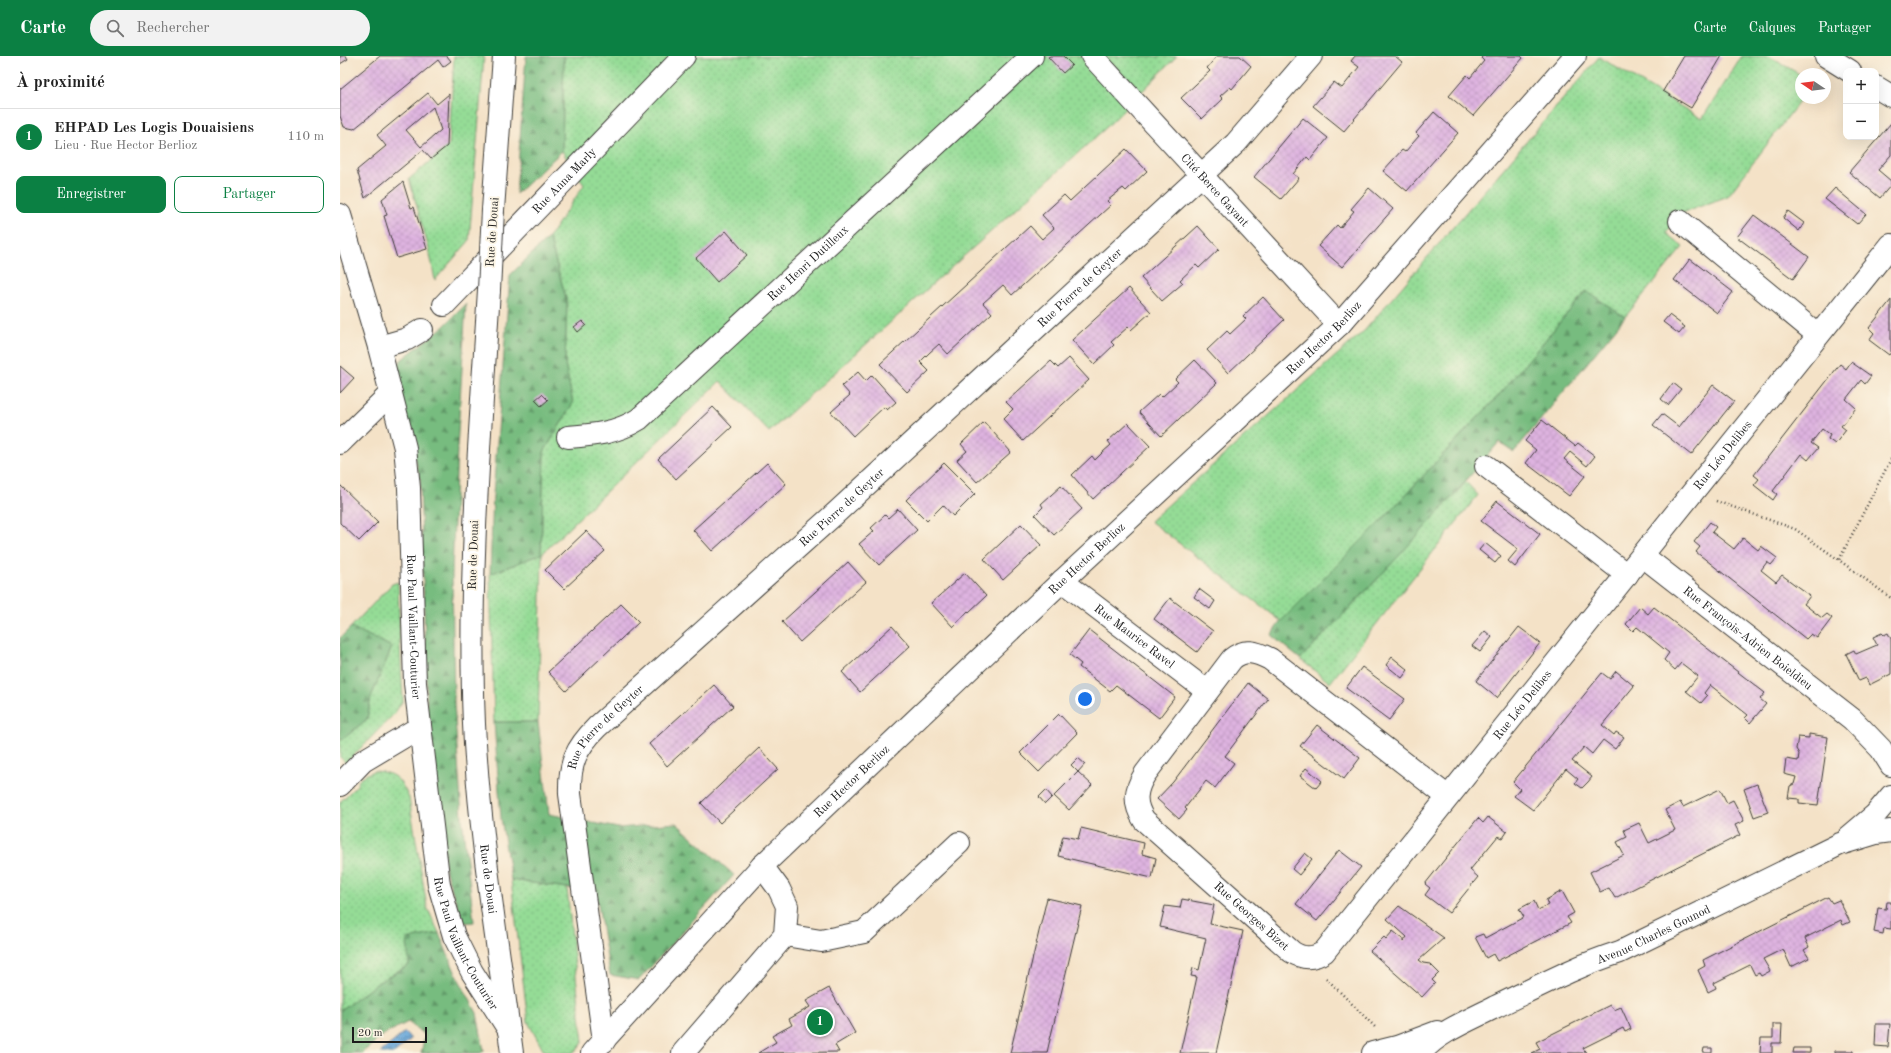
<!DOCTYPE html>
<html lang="fr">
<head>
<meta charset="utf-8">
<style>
  body { margin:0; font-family:"Old Standard TT",serif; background:#f2f2f2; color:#222 }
  .controls { position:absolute; right:12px; top:12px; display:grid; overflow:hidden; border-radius:8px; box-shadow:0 4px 16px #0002 }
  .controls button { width:36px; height:36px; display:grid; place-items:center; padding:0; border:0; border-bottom:1px solid #e0e0e0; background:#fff; color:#222; font:20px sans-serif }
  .compass { position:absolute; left:1455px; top:12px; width:36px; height:36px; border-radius:50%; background:#fff; box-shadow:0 4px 16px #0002; rotate:283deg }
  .scale { position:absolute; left:12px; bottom:10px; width:75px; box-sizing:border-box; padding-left:4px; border:2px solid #1c1c1c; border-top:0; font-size:11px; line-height:14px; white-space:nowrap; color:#1c1c1c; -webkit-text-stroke:3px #fcf5e5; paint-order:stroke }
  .you { position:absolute; left:745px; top:643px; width:14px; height:14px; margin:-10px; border:3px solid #fff; border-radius:50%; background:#1a73e8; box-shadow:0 0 0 6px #1a73e833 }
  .badge { display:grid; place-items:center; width:26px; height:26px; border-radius:50%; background:#0b8043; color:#fff; font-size:13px; font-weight:700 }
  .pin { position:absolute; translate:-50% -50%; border:2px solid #fff; box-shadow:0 1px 4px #0006 }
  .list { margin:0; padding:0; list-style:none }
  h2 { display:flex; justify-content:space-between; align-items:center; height:52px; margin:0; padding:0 16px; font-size:17px }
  h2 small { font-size:13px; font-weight:400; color:#767676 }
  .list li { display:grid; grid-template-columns:26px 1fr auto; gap:12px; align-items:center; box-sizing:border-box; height:56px; padding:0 16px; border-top:1px solid #e0e0e0 }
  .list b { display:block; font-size:15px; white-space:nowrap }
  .list p { margin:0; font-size:13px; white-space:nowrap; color:#767676 }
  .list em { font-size:13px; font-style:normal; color:#767676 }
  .actions { display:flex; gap:8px; padding:12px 16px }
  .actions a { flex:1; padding:9px 0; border:1px solid #0b8043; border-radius:8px; text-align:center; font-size:14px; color:#0b8043 }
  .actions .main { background:#0b8043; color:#fff }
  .icon { flex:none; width:22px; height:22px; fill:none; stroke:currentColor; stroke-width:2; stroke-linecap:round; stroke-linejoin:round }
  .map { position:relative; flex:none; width:1551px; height:997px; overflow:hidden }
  header { display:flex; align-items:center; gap:24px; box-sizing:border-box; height:56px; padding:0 20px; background:#0b8043; color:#fff }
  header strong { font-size:19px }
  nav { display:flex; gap:22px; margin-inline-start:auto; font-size:14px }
  .search { width:280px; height:36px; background:#f2f2f2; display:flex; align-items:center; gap:10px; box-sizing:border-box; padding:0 14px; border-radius:22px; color:#767676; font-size:15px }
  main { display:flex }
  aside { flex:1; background:#fff }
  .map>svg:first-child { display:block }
  .grass { fill:url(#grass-dots); stroke:#587c59 }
  .forest { fill:url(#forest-firs); stroke:#4a6c4e }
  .water { fill:url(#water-waves); stroke:#42627b }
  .building { fill:url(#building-cross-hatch); fill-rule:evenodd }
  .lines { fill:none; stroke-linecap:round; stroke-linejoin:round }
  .minor-casing { stroke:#3c3a36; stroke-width:24 }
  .path { stroke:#3c3a36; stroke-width:2.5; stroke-dasharray:1 3; stroke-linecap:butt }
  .minor { stroke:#fff; stroke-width:22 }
  .minor-bridge-casing { stroke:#3c3a36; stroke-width:24; stroke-linecap:butt }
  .minor-bridge { stroke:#fff; stroke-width:22 }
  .labels { text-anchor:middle; stroke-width:3.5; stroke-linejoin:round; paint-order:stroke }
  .street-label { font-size:12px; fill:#1c1c1c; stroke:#fcf5e5 }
</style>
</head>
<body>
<header>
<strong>Carte</strong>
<div class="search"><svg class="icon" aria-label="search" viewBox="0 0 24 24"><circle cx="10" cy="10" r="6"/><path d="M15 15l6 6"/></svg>Rechercher</div>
<nav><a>Carte</a><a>Calques</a><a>Partager</a></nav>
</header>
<main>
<aside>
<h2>À proximité<small></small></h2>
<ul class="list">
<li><span class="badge">1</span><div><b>EHPAD Les Logis Douaisiens</b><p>Lieu · Rue Hector Berlioz</p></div><em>110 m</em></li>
</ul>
<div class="actions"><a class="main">Enregistrer</a><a>Partager</a></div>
</aside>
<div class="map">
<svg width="1551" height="997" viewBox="0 0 1551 997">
  <defs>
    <pattern id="grass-dots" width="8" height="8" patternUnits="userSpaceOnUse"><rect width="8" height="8" fill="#94dc96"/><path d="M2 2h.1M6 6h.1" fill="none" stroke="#7fbc81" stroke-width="1.8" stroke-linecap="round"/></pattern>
    <pattern id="forest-firs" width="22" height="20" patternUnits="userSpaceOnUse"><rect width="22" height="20" fill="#77bc7f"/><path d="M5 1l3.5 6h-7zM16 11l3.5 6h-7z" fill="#619867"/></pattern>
    <pattern id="water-waves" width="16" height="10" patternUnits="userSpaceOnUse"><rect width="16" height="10" fill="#68a7da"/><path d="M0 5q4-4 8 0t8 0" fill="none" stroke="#5587b0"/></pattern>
    <pattern id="building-cross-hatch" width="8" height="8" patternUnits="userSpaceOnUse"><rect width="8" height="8" fill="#deb3e0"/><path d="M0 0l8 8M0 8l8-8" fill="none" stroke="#be99c0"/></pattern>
  </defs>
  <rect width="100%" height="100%" fill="#fcf5e5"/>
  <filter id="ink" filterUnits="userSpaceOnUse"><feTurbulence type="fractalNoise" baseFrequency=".025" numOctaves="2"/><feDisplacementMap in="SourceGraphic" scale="8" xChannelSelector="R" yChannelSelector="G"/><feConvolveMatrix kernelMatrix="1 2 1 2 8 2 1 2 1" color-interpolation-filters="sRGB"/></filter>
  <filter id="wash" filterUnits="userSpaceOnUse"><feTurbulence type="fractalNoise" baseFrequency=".012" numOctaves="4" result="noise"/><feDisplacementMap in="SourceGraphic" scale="16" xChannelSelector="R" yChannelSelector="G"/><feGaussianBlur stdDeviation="0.9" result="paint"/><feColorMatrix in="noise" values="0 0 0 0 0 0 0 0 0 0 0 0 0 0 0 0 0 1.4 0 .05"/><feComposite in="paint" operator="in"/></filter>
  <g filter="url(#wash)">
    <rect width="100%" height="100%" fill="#f4e2c7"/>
    <path class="grass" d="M114,0H144L129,185L95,224L89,193L69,123L109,89Z
      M224,0H837L769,69L429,376L380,325L202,498L198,666H154L150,518L201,498L204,396L233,347L225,307L227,246L209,181L244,129L222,95Z
      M1402,0H1428L1461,19V42H1462L1388,140L1340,158L1326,177L1343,191L1285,261L1246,235L1160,338L1039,467L941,565L810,465L1025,274L1259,1L1362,63Z
      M1126,426L1138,439L990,627L960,603L1031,530Z
      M58,526L60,590L63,644L55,657L6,707L0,701V683L2,684L27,663L31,641L52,591L11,571L52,528Z
      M33,715C55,716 60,723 69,742L87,851L99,877L68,883L69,909L39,926L0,955V746L17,729L20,722Z
      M171,824L227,832L243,987L233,997H211L203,994L188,966Z"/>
    <path class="forest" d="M186,0H224L222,95L176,138Z
      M209,181L227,246L225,307L233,347L204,396L201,498L150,518L153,439L170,219Z
      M1246,235L1285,261L1174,396L1159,386C1096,462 1029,533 960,603L931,579L941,565L1039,467L1160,338Z
      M126,248L117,393L112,516L114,648L122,762L134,866L123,867L106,816L87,649L80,423L56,318L61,304L103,271Z
      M11,571L52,591L31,641L27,663L2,684L0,683V582Z
      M154,666H198L209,758L278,772L336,767L394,819L299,924L270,919L256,836L171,824L161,762Z
      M99,877L116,918L137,957L144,995L140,997H81L85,979L68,966L43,979L22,997H0V955L39,926L69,909L67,883Z"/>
    <path class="water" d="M65,976L71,983L55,997H40Z"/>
    <g id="blocks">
      <path class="building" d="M0,0H6L8,3L0,8Z
        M40,0H107L111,5L103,11L98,4L14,73L4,71L0,60V33Z
        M710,0H723L732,9L723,17L708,1Z
        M877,0H900L911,10L892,33L890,31L880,40L883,43L862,63L841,42L870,15L867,12Z
        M1015,0H1055L1062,6L1004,75L973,50L994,26L1002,32L1010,22L1019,11L1011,5Z
        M1143,0H1181L1183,2L1133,60L1109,40L1127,19L1130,22L1144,5L1141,2Z
        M1344,0H1382L1351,52L1323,35Z
        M88,37L97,48L109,38L107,90L91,103L83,94L25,142L17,114L46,90L37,79ZM93,51L101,74L81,91L66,74Z
        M1094,56L1118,77L1067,135L1043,115L1062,94L1065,96L1079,80L1076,77Z
        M963,62L988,82L970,104L967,101L953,118L959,122L941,143L914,121Z
        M1551,67V99L1538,114L1551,125V129L1540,142L1509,116Z
        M786,93L807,115L786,135L783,132L767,145L771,149L672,239L663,229L643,247L652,257L608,298L599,288L589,297L580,306L589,315L567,336L540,308L690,170L702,183L714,172L702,159L724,139L730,145Z
        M63,126L71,152L74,151L87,193L57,202L44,160L47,159L42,143Z
        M1029,132L1053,153L1002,211L978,190L997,169L1000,172L1014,155L1011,153Z
        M1495,132L1526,158L1517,168L1485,143Z
        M1448,155L1464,167L1459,175L1443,162Z
        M1414,159L1469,201L1453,223L1397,181Z
        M858,170L879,193L859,212L856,209L840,224L843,227L822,245L801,222Z
        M386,175L407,199L377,226L356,202Z
        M1350,203L1393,236L1377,257L1334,224Z
        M789,232L811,256L791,274L788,271L771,286L774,289L754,308L732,284Z
        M923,241L944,264L888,317L867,294L887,275L890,278L906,263L903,260Z
        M1551,244V296L1549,299L1529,284L1534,277L1529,272Z
        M1329,259L1345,271L1339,278L1323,266Z
        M242,265L246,269L238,276L234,271Z
        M729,302L749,324L683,385L663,363L673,353L666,346L711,305L718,312Z
        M855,304L877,327L821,380L799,356L819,338L822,341L838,326L835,323Z
        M1511,306L1531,320L1525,328L1521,324L1506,343L1516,352L1501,370L1506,374L1495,388L1488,383L1490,379L1482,373L1471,387L1478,392L1468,404L1461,398L1433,435L1437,438L1433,444L1414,429L1419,423L1414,419L1500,308L1506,313Z
        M0,310L14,322L0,337Z
        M518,316L526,325L532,319L556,346L547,354L544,351L513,380L491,356L510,339L502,330Z
        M1333,327L1341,333L1328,349L1321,343Z
        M1373,329L1394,345L1351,399L1313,369L1322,358L1339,371Z
        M202,338L208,344L201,350L195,344Z
        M373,351L392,371L336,423L318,403Z
        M1202,364L1235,390L1238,387L1255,400L1247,410L1230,396L1224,403L1245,420L1229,440L1186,407L1196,394L1185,385Z
        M644,366L671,396L637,426L617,404L627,395L621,388Z
        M788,367L810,390L753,443L732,419L752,400L755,404L763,396L771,389L768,385Z
        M427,407L446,428L372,495L353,474Z
        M604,407L635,438L613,460L603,449L587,465L566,444Z
        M0,429L38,466L19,485L0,467Z
        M721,430L742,453L714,479L695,459L703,451L701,448Z
        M1157,445L1200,478L1175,511L1168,505L1178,493L1141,465Z
        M558,453L577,474L539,509L519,488L534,475L531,472L545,459L548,462Z
        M1370,466L1376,471L1372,476L1394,493L1403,482L1418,494L1421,490L1437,502L1431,509L1427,506L1421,514L1436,526L1442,519L1470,540L1464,548L1482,562L1487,558L1492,562L1477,582L1471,578L1466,583L1356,496L1360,491L1354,486Z
        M681,468L701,489L663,524L644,503Z
        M246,475L265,495L224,533L205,514Z
        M1145,487L1161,500L1155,507L1139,494Z
        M508,506L526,526L460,586L442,566Z
        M625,517L646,540L629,556L628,555L613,571L591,547Z
        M859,533L875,545L870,553L854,541Z
        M830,542L873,575L857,596L814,563Z
        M281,548L299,566L226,635L208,616Z
        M1300,551L1308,558L1314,551L1425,637L1420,643L1426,648L1410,667L1405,662L1408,659L1370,629L1364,637L1367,640L1361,647L1346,635L1358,620L1341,607L1335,614L1324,604L1329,597L1297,571L1293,575L1286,568Z
        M552,570L570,590L520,636L502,616Z
        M1179,571L1200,587L1157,642L1136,625Z
        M749,574L835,641L819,662L776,629L770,635L739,611L741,608L730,599Z
        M1145,575L1152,581L1140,596L1132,590Z
        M1542,577L1544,579L1548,577L1551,583V618L1529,629L1526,622L1519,625L1506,598L1514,594L1516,598L1537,589L1533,581Z
        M1052,601L1068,614L1062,622L1046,609Z
        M1022,611L1065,643L1049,664L1006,632Z
        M1276,615L1294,630L1262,669L1274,679L1276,676L1284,681L1275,693L1263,684L1252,698L1244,691L1232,705L1252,721L1248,726L1242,732L1235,727L1238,723L1226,713L1193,754L1174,740L1180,733L1173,726L1262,617L1270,623Z
        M908,627L928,643L885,700L894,707L875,732L866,725L845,752L847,754L839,763L817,743L833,726Z
        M374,629L393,650L327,710L309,688Z
        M719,658L737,677L699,716L680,697Z
        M977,669L1020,702L1004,723L960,690Z
        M1469,678L1488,681L1478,749L1459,747V743L1448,742L1450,730L1454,728L1456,721L1444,718L1446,703L1458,705L1459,698L1456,693L1458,681L1469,682Z
        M419,692L438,713L380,767L361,747Z
        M738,702L745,708L738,716L752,729L729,754L714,740L738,716L731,709Z
        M966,712L982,725L976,732L960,720Z
        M1417,728L1428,756L1414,761L1404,733Z
        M1380,733L1387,747L1393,744L1404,765L1395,769L1400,779L1275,842L1269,832L1260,836L1250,816L1284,799L1277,786L1287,781L1284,774L1299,767L1309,787L1335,774L1325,754L1340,746L1343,751Z
        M706,734L712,741L705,748L699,741Z
        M1148,761L1167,776L1163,782L1158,780L1130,814L1138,821L1109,857L1085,839L1090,832L1085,828L1138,762L1143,767Z
        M741,772L804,787L802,798L816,802L812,822L718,800L723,780L738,783Z
        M999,794L1021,811L977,865L956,848Z
        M965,797L972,803L959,819L952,813Z
        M1222,835L1234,857L1227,861L1231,867L1157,905L1153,898L1146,902L1135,881L1143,878L1145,882L1184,861L1179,853L1194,845L1198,854L1208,849L1206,844Z
        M1488,841L1492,847L1499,844L1510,866L1503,869L1501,864L1465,882L1469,891L1464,894L1469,902L1451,911L1443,893L1423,903L1430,915L1421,920L1419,917L1415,919L1410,909L1374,927L1376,932L1368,936L1358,914L1365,910L1363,904Z
        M707,842L742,850L708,992L707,997H670Z
        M842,843L874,849L870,868L903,875L876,997H840L857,921L851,920L853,912L859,914L866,882L820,871L825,850L840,852Z
        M1547,846H1551V873L1544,872L1543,878L1534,876L1538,852L1546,853Z
        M1059,850L1104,882L1079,904L1083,907L1090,908L1099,917L1092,924L1095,927L1082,941L1030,895L1044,881L1046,883L1053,875L1063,883V886L1067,881L1047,863Z
        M489,932L515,977L495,989L499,996L418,997L436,986L432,980L452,969L449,963L470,951L466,945Z
        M1270,949L1274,954L1281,951L1291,973L1285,976L1283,972L1243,992L1246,997H1192L1200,993L1196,986Z
        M1433,968H1442L1441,987H1432V997H1420L1421,982H1433Z
        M1536,968H1550L1548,991L1535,990Z
        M1364,992H1372V997H1363Z
        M1454,992H1470V997H1453Z
        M1495,995H1513V997H1495Z"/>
    </g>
  </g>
  <g filter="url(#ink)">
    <use href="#blocks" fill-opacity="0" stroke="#3c3a36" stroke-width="1"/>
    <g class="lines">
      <defs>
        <g id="minor">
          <path id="s1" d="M752,0L999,269"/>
          <path d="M1486,0L1510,15"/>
          <path d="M1536,31L1551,40"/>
          <path d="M153,154L164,0"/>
          <path id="s2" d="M0,159L39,291L65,392L69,432L75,627L99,829L114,880L132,916L169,974"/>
          <path d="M1340,165L1478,279"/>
          <path id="s3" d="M149,234C140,379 128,523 134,668C139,779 158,888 172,997"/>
          <path id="s4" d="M104,249L344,0"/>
          <path d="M39,291L67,283L82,274"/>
          <path id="s5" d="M228,381C254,379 277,377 299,363L692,0"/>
          <path d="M0,387L51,337"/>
          <path d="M1146,410L1287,519"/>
          <path id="s6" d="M1303,500L1512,663L1541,693L1551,709"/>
          <path id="s7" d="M722,525L867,635"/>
          <path d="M0,729L23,705L80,671"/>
          <path id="s8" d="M1108,741L930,603C916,596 905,592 892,603L805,718C795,734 793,747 804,764L952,896C963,903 973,903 984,896L1551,189"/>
          <path d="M1509,781L1535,759L1551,740"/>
          <path d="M445,879L481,885L524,876L619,787"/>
          <path id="s9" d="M264,985L230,738C229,707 236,692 257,671L498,455L896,87L971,0"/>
          <path id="s10" d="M252,997L422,810L722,525L999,269L1235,0"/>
          <path d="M343,997L445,879L447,850L439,833L422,810"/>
          <path d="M1033,997L1057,991L1097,976"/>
          <path id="s11" d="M1081,997C1096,977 1132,963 1155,951C1197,931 1236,910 1280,896L1500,788L1536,777L1551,775"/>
        </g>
      </defs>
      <use href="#minor" class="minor-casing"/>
      <path class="path" d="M1551,403L1499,504L1551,542
        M1376,445L1455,473L1499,504
        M986,922L1035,971"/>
      <use href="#minor" class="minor"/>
      <defs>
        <path id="minor-bridge" d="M149,234L153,154"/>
      </defs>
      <use href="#minor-bridge" class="minor-bridge-casing"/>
      <use href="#minor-bridge" class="minor-bridge"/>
    </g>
  </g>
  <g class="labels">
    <g class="street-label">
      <text dy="4" stroke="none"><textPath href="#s4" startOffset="173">Rue Anna Marly</textPath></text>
      <text dy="4" stroke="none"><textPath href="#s1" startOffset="182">Cité Berce Gayant</textPath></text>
      <text transform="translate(152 176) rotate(-86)" y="4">Rue de Douai</text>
      <text dy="4" stroke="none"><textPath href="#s5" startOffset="304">Rue Henri Dutilleux</textPath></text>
      <text dy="4" stroke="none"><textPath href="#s9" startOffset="977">Rue Pierre de Geyter</textPath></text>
      <text dy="4" stroke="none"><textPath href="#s10" startOffset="1024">Rue Hector Berlioz</textPath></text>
      <text dy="4" stroke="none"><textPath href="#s8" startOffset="1329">Rue Léo Delibes</textPath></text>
      <text dy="4" stroke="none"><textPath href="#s9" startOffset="653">Rue Pierre de Geyter</textPath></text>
      <text transform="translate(133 499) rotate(-88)" y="4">Rue de Douai</text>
      <text dy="4" stroke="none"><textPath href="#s10" startOffset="700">Rue Hector Berlioz</textPath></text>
      <text dy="4" stroke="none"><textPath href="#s2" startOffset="421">Rue Paul Vaillant-Couturier</textPath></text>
      <text dy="4" stroke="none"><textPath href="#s7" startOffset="91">Rue Maurice Ravel</textPath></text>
      <text dy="4" stroke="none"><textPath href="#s6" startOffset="133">Rue François-Adrien Boieldieu</textPath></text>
      <text dy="4" stroke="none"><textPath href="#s8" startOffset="1009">Rue Léo Delibes</textPath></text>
      <text dy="4" stroke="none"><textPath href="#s9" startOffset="329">Rue Pierre de Geyter</textPath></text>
      <text dy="4" stroke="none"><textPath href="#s10" startOffset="376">Rue Hector Berlioz</textPath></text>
      <text dy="4" stroke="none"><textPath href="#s3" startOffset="590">Rue de Douai</textPath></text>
      <text dy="4" stroke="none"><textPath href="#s8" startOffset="604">Rue Georges Bizet</textPath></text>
      <text dy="4" stroke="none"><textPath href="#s11" startOffset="262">Avenue Charles Gounod</textPath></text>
      <text dy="4" stroke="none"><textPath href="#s2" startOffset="745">Rue Paul Vaillant-Couturier</textPath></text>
    </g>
  </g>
</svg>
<div class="controls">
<button>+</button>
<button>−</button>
</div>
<svg class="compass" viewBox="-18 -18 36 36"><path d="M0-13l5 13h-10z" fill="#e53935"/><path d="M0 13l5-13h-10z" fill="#767676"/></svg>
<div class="scale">20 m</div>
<div class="you"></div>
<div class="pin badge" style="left:480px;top:966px">1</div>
</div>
</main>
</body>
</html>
